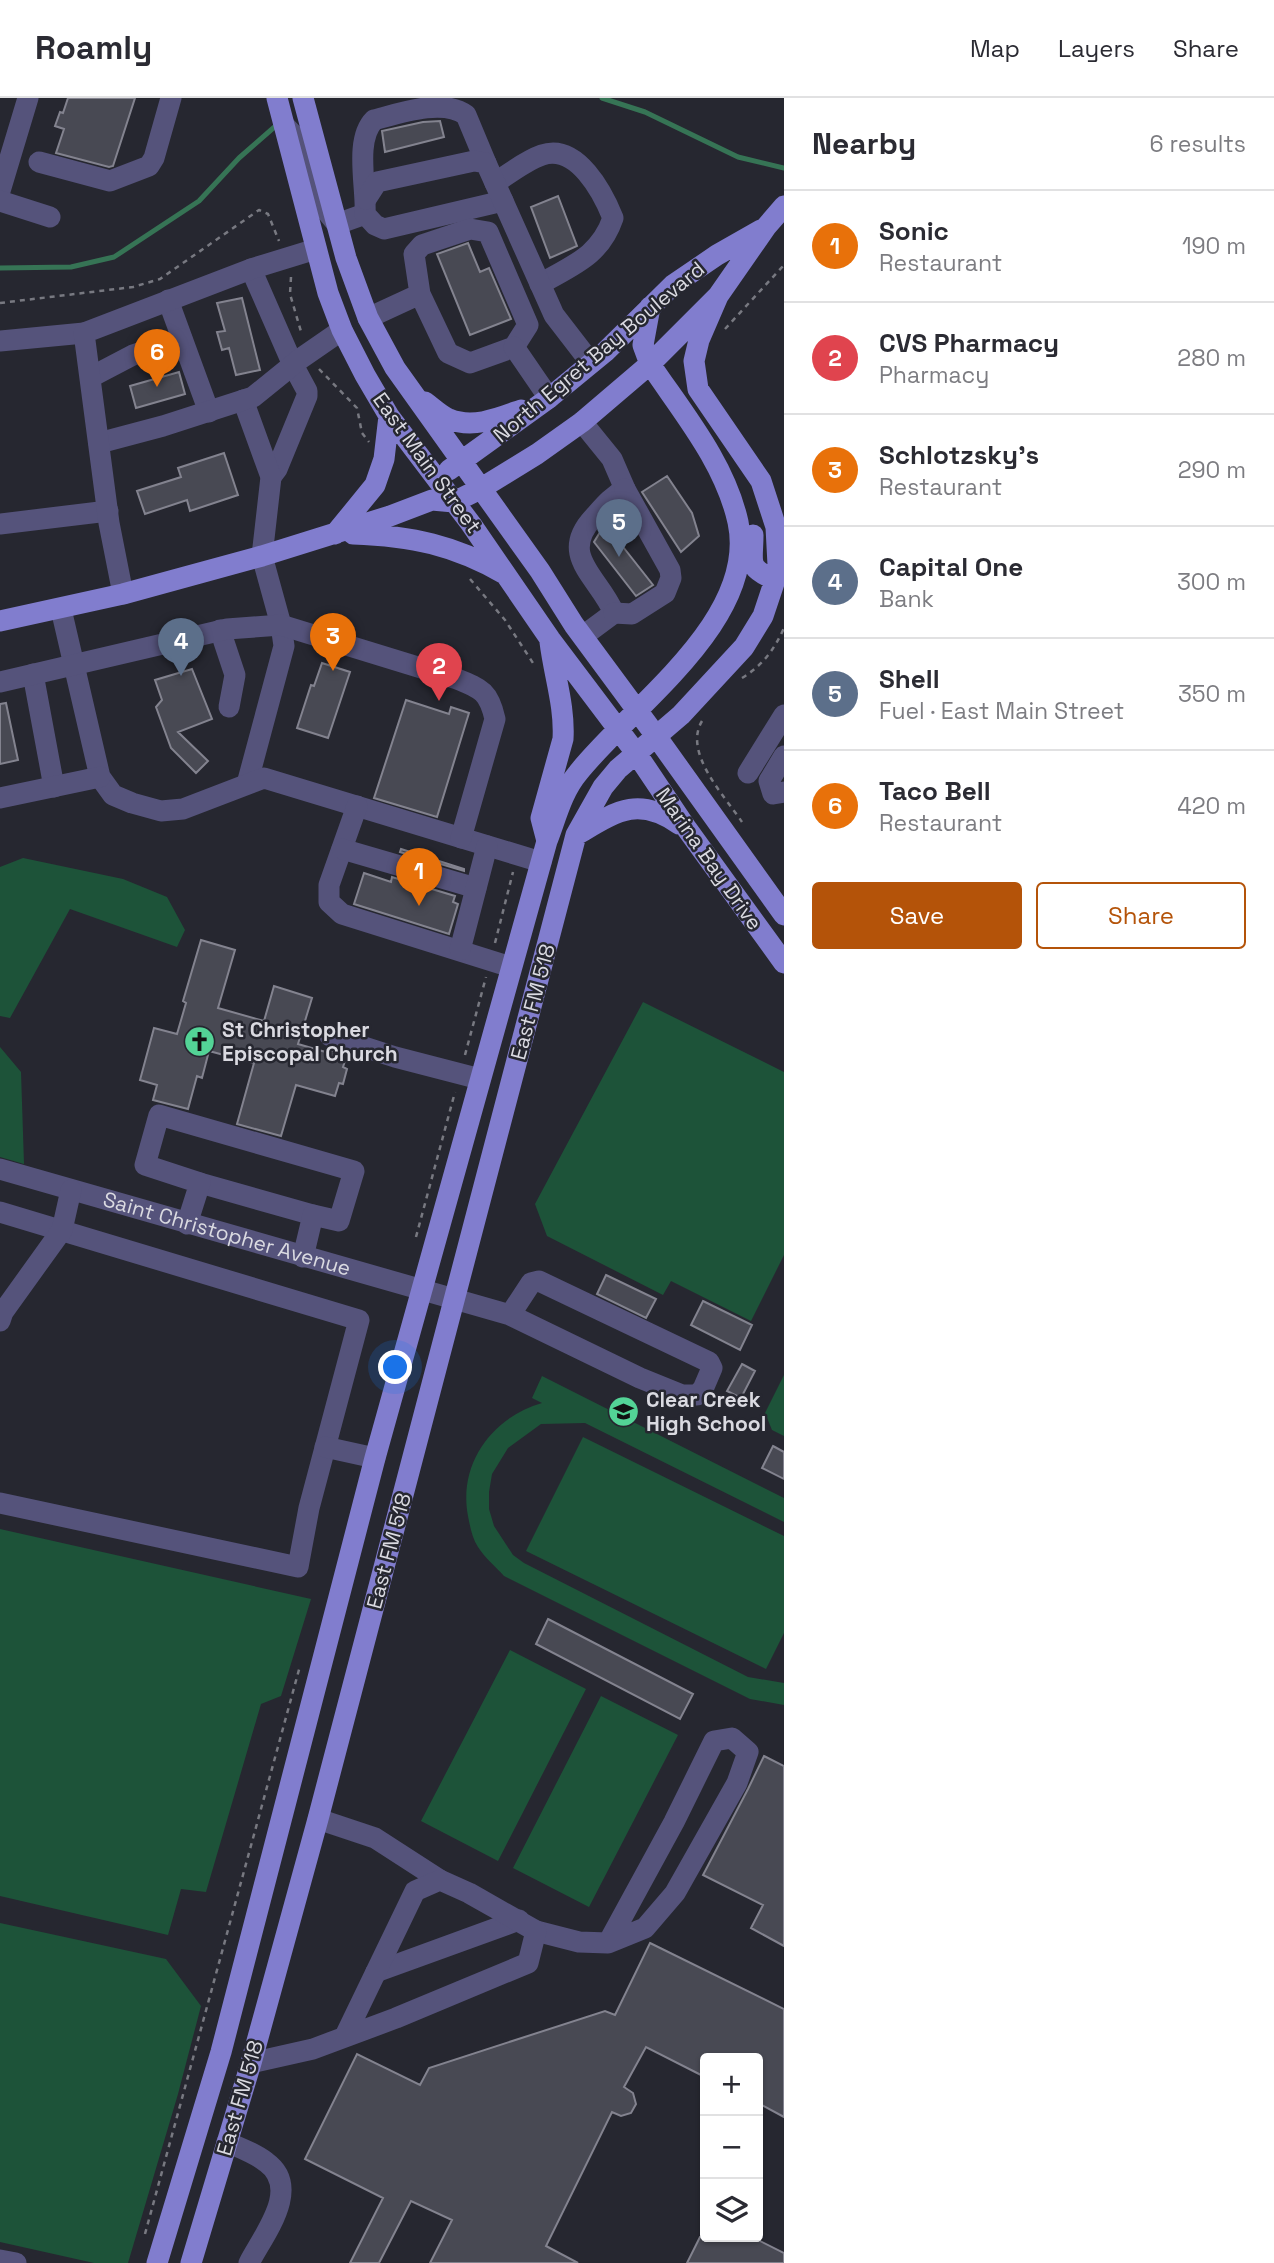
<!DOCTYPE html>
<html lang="en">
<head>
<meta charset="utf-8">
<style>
  body { margin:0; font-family:"Space Grotesk",sans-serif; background:#f7f7f7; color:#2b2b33 }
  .controls { position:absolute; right:21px; bottom:21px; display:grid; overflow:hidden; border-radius:7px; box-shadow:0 2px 5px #0004 }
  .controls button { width:63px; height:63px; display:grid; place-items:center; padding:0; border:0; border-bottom:2px solid #e1e1e2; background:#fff; color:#2b2b33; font:35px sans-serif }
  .you { position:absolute; left:396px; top:1270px; width:24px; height:24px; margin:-18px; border:5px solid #fff; border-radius:50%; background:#1a73e8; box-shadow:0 0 0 10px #1a73e833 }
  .badge { display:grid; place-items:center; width:46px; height:46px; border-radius:50%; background:#b45309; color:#fff; font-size:23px; font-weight:700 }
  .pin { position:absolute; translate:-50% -58px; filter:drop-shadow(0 2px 4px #0008) }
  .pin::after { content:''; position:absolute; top:37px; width:24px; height:21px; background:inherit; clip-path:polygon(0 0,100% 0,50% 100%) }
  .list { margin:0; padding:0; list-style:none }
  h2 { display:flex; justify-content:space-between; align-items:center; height:91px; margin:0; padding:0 28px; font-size:30px }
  h2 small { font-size:23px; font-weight:400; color:#7c7c81 }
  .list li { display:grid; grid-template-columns:46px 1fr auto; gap:21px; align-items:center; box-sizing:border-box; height:112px; padding:0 28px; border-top:2px solid #e1e1e2 }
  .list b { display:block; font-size:26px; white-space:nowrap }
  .list p { margin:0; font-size:23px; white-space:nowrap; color:#7c7c81 }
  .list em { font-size:23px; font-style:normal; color:#7c7c81 }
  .actions { display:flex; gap:14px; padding:21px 28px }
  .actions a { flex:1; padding:16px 0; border:2px solid #b45309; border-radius:7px; text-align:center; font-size:24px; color:#b45309 }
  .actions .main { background:#b45309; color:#fff }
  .icon { flex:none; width:38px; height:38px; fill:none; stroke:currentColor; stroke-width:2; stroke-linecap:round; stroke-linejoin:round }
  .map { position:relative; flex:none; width:784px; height:2165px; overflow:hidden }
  header { display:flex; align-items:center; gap:42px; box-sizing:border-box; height:98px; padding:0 35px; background:#fff; border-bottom:2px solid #e1e1e2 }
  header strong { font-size:33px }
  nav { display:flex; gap:38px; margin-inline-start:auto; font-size:24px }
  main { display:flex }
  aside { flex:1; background:#fff }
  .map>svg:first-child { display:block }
  .green { fill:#1d5339 }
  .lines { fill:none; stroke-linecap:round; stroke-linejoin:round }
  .stream { stroke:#367455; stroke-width:5 }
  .building { fill:#484953; stroke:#83838f; stroke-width:2 }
  .path { stroke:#787981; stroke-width:2.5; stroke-dasharray:5 5; stroke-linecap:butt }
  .minor { stroke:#55537b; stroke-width:21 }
  .major { stroke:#817dce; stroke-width:21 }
  .labels { text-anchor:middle; stroke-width:5; stroke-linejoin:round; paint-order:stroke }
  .street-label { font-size:21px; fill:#dadae1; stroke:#262730 }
  .poi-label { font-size:21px; font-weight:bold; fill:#dadae1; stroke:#262730; text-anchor:start }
</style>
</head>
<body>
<header>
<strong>Roamly</strong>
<nav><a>Map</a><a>Layers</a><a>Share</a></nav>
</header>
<main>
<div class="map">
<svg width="784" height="2165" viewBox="0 0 784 2165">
  <rect width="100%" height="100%" fill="#262730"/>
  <path class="green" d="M23,760L123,781L167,799L185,832L177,849L70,811L10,920L0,918V769Z
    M643,904L784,974V1157L751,1223L671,1183L663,1197L547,1138L535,1106Z
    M0,949L21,974L24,1066L0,1059Z
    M784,1277V1338L772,1332L765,1315Z
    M542,1278L784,1400V1424L585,1325L541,1326L508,1350L492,1376L489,1394V1411L494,1428L513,1457L524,1465L748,1579L784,1585V1607L750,1601L504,1478C496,1469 485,1460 478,1449C472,1440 470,1428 468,1418C458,1365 493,1319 542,1305L532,1300Z
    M583,1339L784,1438V1535L766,1571L526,1453Z
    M0,1431L311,1501L281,1598L261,1606L206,1794L181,1791L168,1837L0,1798Z
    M510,1552L586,1591L498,1763L421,1723Z
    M601,1598L678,1637L589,1809L513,1770Z
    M0,1825L166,1861L201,1908L178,1996L128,2165H94L0,2144Z"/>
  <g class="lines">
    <path class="stream" d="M602,0L645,14L738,59L784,70
      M0,170L71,169L114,159L199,103L239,60L279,25"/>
  </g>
  <path class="building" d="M68,0H135L113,68L109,69L56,55L64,31L55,28L60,14L63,15Z
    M440,23L444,39L385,54L382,33L423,24Z
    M558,98L577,148L550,160L531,109Z
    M468,145L480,174L489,170L511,221L470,237L437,156Z
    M242,200L260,272L236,277L229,250L222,252L217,234L225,233L217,205Z
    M179,274L185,296L136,310L130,288Z
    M224,355L238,397L190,413L187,402L145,416L137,393L181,379L178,370Z
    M667,378L692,415L699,438L681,454L642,394Z
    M605,426L653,487L636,498L594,444Z
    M322,565L350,574L328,640L297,630L311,587L314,588Z
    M192,571L212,621L178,634L208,663L196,675L171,650L156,609L162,602L155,582Z
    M406,602L449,616L451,609L469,615L437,719L374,700Z
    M6,605L18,662L0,666V606Z
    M401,751L464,771V773L400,754Z
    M364,775L391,784L392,779L455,798L453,804L458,806L449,836L354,806Z
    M201,842L235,852L218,910L264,923L274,888L312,900L298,946L329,955L330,952L347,957L343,969L347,971L343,986L339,985L335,998L296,987L281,1038L237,1026L254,965L209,953L202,980L197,978L188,1011L153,1002L157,987L140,982L154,930L177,936L186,905L183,903Z
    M606,1177L656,1201L646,1220L597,1196Z
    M703,1203L752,1227L740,1252L691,1227Z
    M742,1266L755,1273L741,1300L727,1293Z
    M773,1348L784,1354V1381L762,1370Z
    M548,1521L693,1596L680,1621L536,1546Z
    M764,1658L784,1668V1848L751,1830L763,1807L703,1777L748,1691Z
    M650,1845L784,1911V2019L758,2005V1960H705V1979L646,1949L624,1989L633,1995L636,2006L631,2015L621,2018L612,2014L546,2148L578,2165H430L452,2122L411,2103L379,2165H350L383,2100L305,2061L357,1956L420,1987L429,1970L605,1913L615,1917Z
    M700,2139H752L784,2155V2165H687Z"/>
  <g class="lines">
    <path class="path" d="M291,179L290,196L302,237
      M0,205L133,189L160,181L259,112L268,116L279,143
      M725,231L784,167
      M319,271L357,310L362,335L369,344
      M470,481L505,522L533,565
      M742,580C763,567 774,552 784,530
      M702,623C683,655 724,697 742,724
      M495,845L513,774
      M465,957L486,879
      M416,1139L455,994
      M145,2136L300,1568"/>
    <g class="minor">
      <path d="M285,28L304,48L319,104L337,126L365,116"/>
      <path d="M39,64L110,83L149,68L154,60L171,0"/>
      <path d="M486,65L466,17C443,0 400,15 374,22C354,42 367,91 365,116L375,127L384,131L503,103"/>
      <path d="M495,85C510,75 525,63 542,57C577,45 603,95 613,120C600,158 573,167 540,186"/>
      <path d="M0,93L28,0"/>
      <path d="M366,101L377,84L474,63L486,65L554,217L591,265"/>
      <path d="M0,103L50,119"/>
      <path d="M251,171L293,267L307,293V298L277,371L271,379"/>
      <path d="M168,202L209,314"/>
      <path d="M368,220L420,196L448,255L470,265L514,249L528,227L488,134L470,131L422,147L414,156L420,196"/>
      <path d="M0,243L84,235"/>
      <path d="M514,249L549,300"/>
      <path d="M91,279L133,257L182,241"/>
      <path d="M243,302L271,379L262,458L281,527L284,548L247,686"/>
      <path d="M582,324L612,361L625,391C612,398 603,409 593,420C558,458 599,479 614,515L583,538"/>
      <path d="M99,345L163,328L253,299L300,261L342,232"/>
      <path d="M0,426L108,413"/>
      <path d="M123,496L109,425L84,235L251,171L316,151"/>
      <path d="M61,511L100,679L113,697L132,705L161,713L183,711L264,680L541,764"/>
      <path d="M614,515L632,516L665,495L671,480L670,472L625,391"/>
      <path d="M220,532L235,577L229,609"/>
      <path d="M33,576L54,689"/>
      <path d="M0,584L227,531L281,527L457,581C482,591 489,594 495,621L461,740"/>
      <path d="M784,658L769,683L773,696L784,694"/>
      <path d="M748,675L784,617"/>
      <path d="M0,700L100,679"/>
      <path d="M357,708L329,787V804L342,816L511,869"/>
      <path d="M342,751L476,790"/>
      <path d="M460,852L487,748"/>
      <path d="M330,938L395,959L480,981"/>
      <path id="s1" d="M0,1071L510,1217L640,1280L682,1297H697L703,1291L712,1270L709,1264L539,1183L531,1185L510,1217"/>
      <path d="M200,1085L313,1117"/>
      <path d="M0,1114L359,1222L309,1410L298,1469L0,1405"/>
      <path d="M187,1126L200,1085L145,1067L159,1017L354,1073L339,1123L313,1117L303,1159"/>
      <path d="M0,1223L3,1214L62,1132L71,1092"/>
      <path d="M325,1349L375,1360"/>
      <path d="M318,1721L375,1740L440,1782"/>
      <path d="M536,1833L579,1844L608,1845L645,1830L675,1795L737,1685L748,1654L732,1640L714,1643L674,1724L608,1845"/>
      <path d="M376,1874L519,1822"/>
      <path d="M251,1965L313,1951L396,1920L528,1865L536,1833L469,1795L440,1782L415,1793L345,1938"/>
      <path d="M227,2044C240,2050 255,2055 266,2064C302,2090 264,2136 249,2165"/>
      <path d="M0,2162L16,2165"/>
    </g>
    <path class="major" d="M277,0L328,195L342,232L365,277L389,318L471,426L550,541L636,655L687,731L784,865
      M303,0L346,160L368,220L395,270L540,473L574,527L656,638L784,817
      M425,304C432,309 440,317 449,321C473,331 499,320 521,312
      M449,372L549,300L605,254L673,187L717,157L761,132
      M335,436L375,387L384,361L389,318
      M353,436C412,438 454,447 505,476
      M753,437C753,466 746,469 775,482
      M0,523L123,496L262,458L390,418L432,402L454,404L480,391L537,356L582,324L650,266L718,198L766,129L784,108
      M578,736C617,713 638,698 679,726
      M547,743L541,720L563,641C565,608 554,577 550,544
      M157,2165L221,1954L375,1360L547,743C556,720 562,694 578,675C631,608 759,522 738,424C725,365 683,315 650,266L643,247L650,209
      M191,2165L251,1965L318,1721L576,737L603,689L618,671L681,617L744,549L763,518L775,482L778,467L776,429L761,383L698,291L694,263L699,242L718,198"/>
  </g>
  <defs>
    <symbol id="church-disc" viewBox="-11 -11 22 22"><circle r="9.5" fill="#53d396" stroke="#262730"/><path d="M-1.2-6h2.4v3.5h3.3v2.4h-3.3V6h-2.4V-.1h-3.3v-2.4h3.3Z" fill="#111"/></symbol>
    <symbol id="school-disc" viewBox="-11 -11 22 22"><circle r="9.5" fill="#53d396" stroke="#262730"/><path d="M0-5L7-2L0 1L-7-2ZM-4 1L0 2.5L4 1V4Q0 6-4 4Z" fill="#111"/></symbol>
  </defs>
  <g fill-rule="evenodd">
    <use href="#church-disc" x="182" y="926" width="35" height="35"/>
    <use href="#school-disc" x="606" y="1296" width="35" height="35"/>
  </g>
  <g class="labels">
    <g class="street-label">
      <text transform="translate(599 254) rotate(-40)" y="7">North Egret Bay Boulevard</text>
      <text transform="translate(427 365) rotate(54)" y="7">East Main Street</text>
      <text transform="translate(709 761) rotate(55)" y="7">Marina Bay Drive</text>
      <text transform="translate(533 904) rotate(-75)" y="7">East FM 518</text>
      <text dy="7" stroke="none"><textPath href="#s1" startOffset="236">Saint Christopher Avenue</textPath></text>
      <text transform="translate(389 1453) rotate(-75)" y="7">East FM 518</text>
      <text transform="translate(240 2000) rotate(-74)" y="7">East FM 518</text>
    </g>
    <g class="poi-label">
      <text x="222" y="939">St Christopher<tspan x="222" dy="24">Episcopal Church</tspan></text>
      <text x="646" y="1309">Clear Creek<tspan x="646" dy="24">High School</tspan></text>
    </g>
  </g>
</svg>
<div class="controls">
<button>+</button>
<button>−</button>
<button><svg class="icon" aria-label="layers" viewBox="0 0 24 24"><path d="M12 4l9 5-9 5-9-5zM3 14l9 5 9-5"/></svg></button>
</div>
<div class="you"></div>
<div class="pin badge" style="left:419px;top:808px;background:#e8710a">1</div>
<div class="pin badge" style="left:439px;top:603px;background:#e0444e">2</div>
<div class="pin badge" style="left:333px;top:573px;background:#e8710a">3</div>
<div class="pin badge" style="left:181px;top:578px;background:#5c6f8a">4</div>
<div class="pin badge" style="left:619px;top:459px;background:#5c6f8a">5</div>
<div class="pin badge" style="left:157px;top:289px;background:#e8710a">6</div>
</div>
<aside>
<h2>Nearby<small>6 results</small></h2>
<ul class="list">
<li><span class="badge" style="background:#e8710a">1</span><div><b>Sonic</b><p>Restaurant</p></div><em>190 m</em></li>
<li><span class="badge" style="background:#e0444e">2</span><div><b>CVS Pharmacy</b><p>Pharmacy</p></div><em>280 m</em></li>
<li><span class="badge" style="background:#e8710a">3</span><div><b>Schlotzsky's</b><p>Restaurant</p></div><em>290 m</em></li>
<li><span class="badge" style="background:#5c6f8a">4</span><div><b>Capital One</b><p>Bank</p></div><em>300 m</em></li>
<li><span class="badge" style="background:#5c6f8a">5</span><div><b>Shell</b><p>Fuel · East Main Street</p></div><em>350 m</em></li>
<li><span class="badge" style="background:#e8710a">6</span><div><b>Taco Bell</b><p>Restaurant</p></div><em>420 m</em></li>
</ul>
<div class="actions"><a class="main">Save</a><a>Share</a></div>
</aside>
</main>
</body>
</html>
